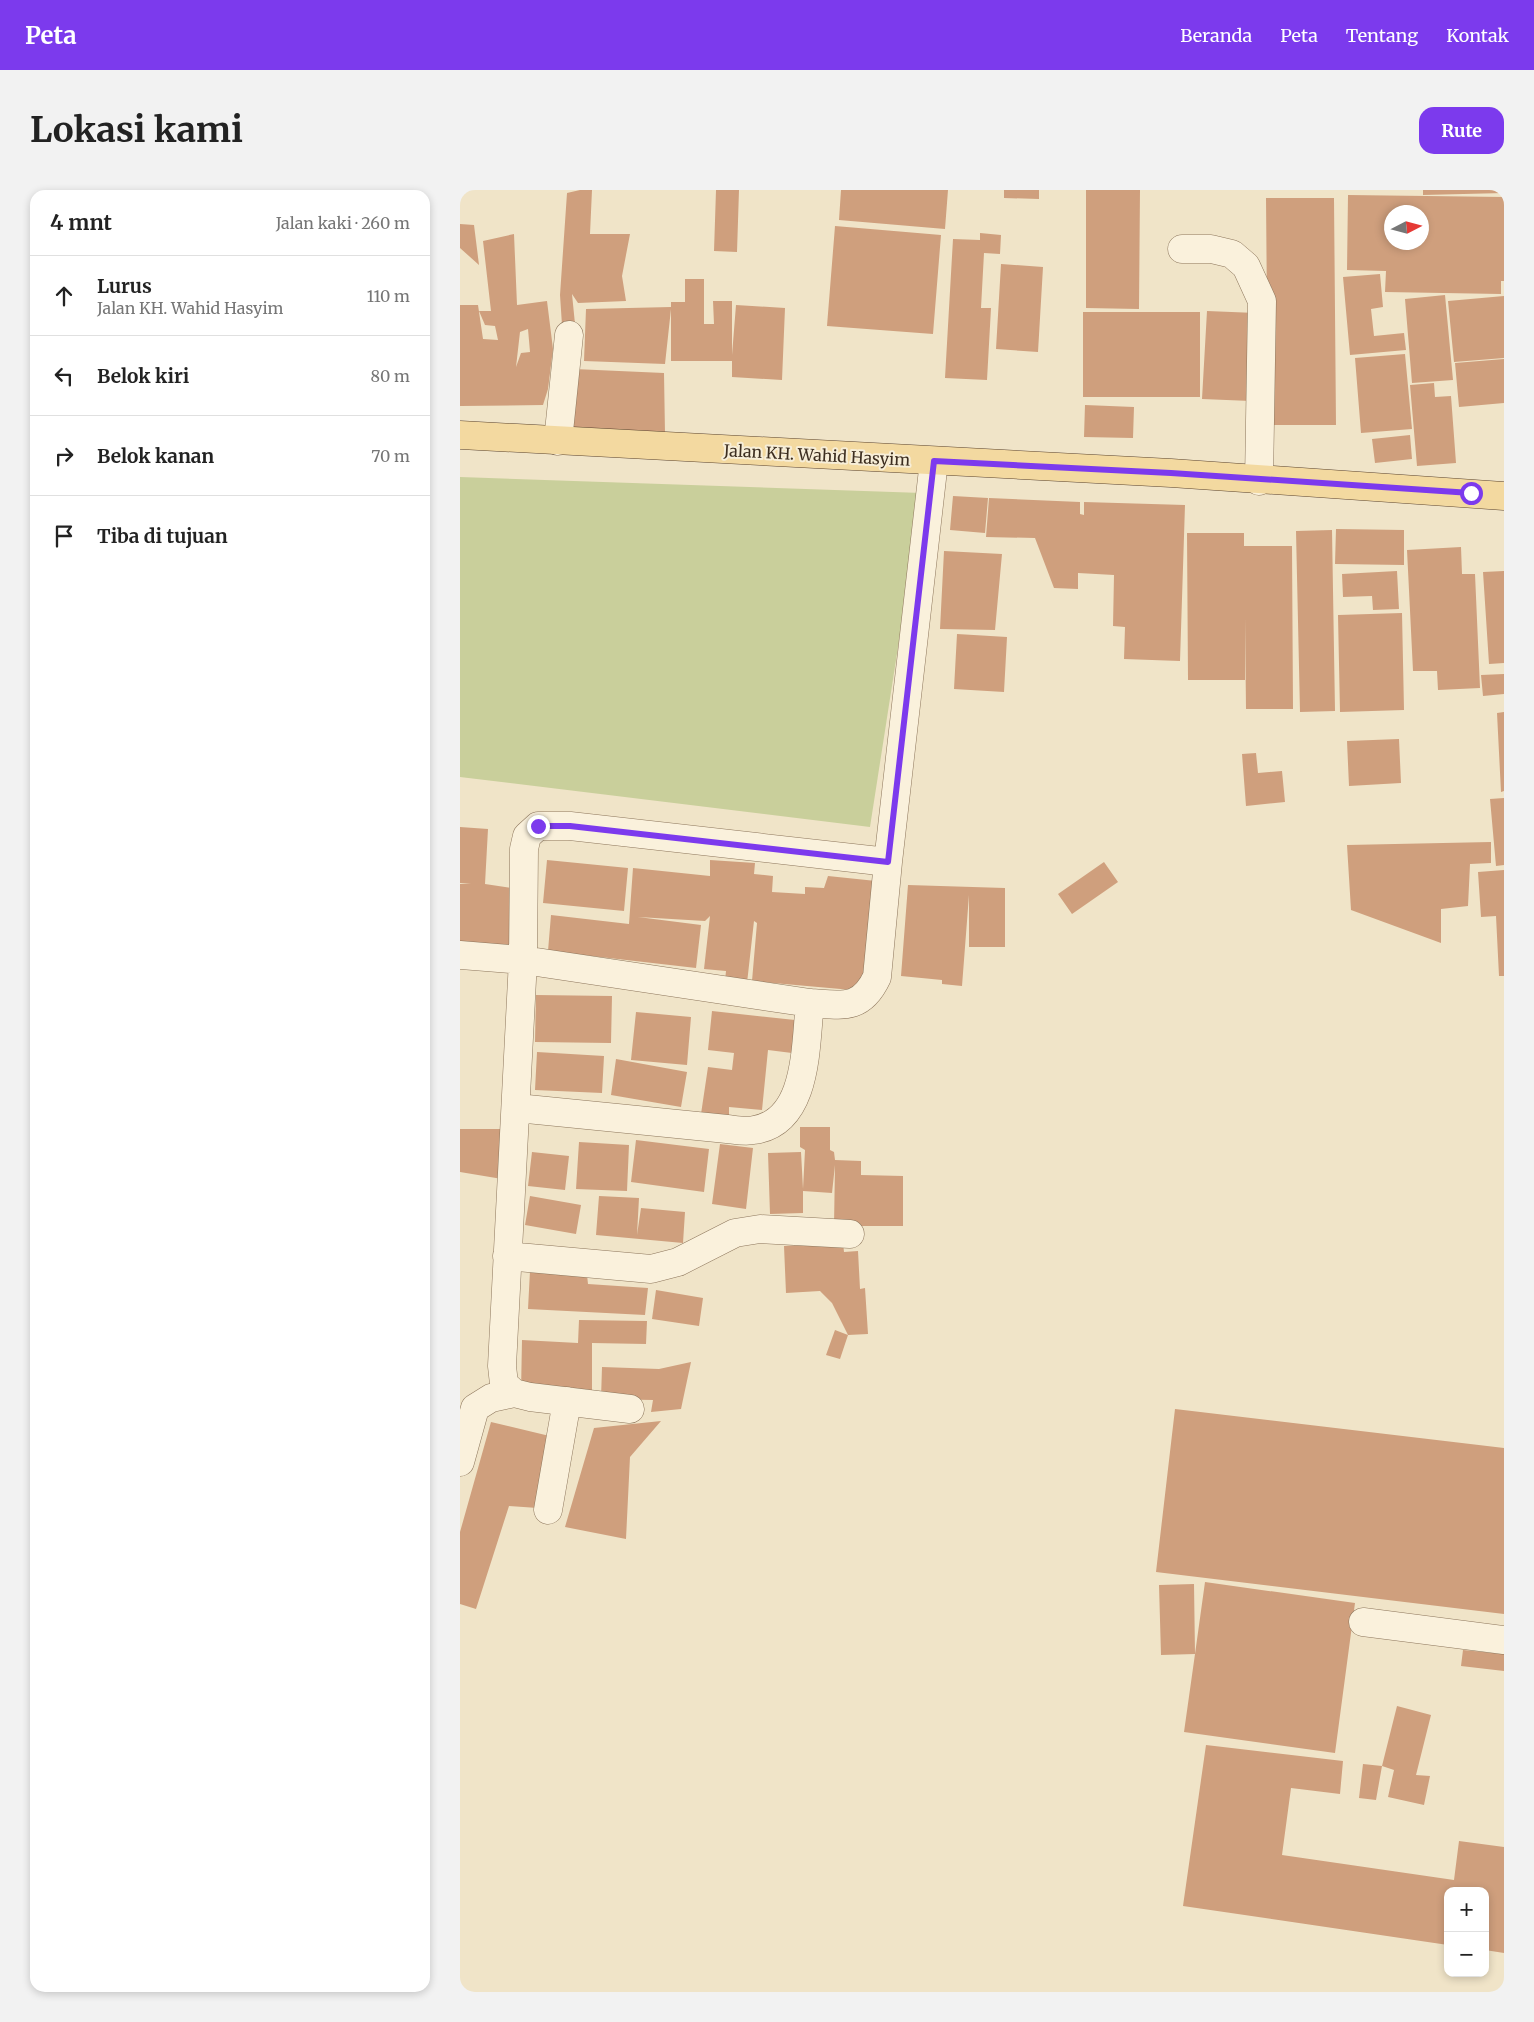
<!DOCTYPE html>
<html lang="id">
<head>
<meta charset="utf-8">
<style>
  body { margin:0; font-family:Merriweather,serif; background:#f2f2f2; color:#222 }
  .controls { position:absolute; right:15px; bottom:15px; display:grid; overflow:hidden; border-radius:10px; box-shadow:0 2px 8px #0003 }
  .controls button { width:45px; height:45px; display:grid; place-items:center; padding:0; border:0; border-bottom:1px solid #e0e0e0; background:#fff; color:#222; font:25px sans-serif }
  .compass { position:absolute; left:924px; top:15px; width:45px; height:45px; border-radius:50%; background:#fff; box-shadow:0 2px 8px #0003; rotate:84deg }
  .stop { position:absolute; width:15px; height:15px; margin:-11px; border:4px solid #7c3aed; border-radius:50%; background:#fff }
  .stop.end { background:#7c3aed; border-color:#fff; box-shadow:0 1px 5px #0008 }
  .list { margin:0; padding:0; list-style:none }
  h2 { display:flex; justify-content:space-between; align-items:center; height:65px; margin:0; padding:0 20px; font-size:21px }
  h2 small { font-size:16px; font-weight:400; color:#767676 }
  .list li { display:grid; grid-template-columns:32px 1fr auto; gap:15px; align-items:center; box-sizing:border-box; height:80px; padding:0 20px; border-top:1px solid #e0e0e0 }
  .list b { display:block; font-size:19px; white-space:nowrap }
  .list p { margin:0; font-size:16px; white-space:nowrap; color:#767676 }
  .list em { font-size:16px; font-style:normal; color:#767676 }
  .icon { flex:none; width:28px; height:28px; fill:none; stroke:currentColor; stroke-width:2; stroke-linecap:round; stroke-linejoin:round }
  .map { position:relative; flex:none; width:1044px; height:1802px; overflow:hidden; border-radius:15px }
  header { display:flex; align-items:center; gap:30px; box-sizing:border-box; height:70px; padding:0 25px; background:#7c3aed; color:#fff }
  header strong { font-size:24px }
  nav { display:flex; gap:28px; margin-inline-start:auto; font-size:18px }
  .intro { display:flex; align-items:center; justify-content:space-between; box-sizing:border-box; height:120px; padding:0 30px }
  h1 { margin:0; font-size:35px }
  .button { padding:12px 22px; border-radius:15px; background:#7c3aed; color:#fff; font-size:18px; font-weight:700 }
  main { display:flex; gap:30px; padding:0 30px }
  aside { flex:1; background:#fff; border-radius:15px; box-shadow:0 2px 8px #0003 }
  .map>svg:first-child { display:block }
  .green { fill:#c9cf9b }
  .building { fill:#cf9f7d; fill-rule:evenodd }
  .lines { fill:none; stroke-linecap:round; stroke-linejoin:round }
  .minor-casing { stroke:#8d765c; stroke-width:29 }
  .major-casing { stroke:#5b4430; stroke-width:29 }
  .minor { stroke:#faf1dc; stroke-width:28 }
  .major { stroke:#f3d9a0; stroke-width:28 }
  .route { stroke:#7c3aed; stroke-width:6 }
  .labels { text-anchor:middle; stroke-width:4; stroke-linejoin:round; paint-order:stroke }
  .street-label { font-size:16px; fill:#3d2e20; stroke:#f7eed8 }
</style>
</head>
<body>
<header>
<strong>Peta</strong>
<nav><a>Beranda</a><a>Peta</a><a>Tentang</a><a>Kontak</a></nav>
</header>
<div class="intro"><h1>Lokasi kami</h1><a class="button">Rute</a></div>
<main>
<aside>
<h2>4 mnt<small>Jalan kaki · 260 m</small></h2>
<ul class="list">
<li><svg class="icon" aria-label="ahead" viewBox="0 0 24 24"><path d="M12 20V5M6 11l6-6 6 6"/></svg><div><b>Lurus</b><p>Jalan KH. Wahid Hasyim</p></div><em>110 m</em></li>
<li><svg class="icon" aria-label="left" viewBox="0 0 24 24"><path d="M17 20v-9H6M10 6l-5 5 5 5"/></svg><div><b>Belok kiri</b></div><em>80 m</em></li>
<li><svg class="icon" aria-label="right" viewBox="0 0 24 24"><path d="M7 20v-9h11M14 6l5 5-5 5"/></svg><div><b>Belok kanan</b></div><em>70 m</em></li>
<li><svg class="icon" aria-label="arrive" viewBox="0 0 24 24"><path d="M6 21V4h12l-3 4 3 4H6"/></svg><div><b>Tiba di tujuan</b></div></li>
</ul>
</aside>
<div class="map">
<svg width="1044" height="1802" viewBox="0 0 1044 1802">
  <rect width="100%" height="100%" fill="#f0e4c8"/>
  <path class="green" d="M0,287L462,303L410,637L0,587Z"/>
  <path class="building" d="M120,0H132L130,44H170L162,86L166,111L118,113L112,104L115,134L102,135L100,105L107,3Z
    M256,0H279L277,62L254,61Z
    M381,0H488L485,39L379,30Z
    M544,0H579V9L544,8Z
    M626,0H680L679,119L626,118Z
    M963,0H1044V3L963,5Z
    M888,5L1044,7V91H1041V104L925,102L926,81L887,80ZM932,22H962V52H932Z
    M806,8H874L876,235H808Z
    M0,34L14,35L19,75L0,58Z
    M375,36L481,45L473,144L367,136Z
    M520,43L541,45L540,64L524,63L521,118H531L527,190L485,188L493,49L520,50Z
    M54,44L57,115L87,111L93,159L88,199L83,215L0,216V115H18L23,149L38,150L35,136L25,135L19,121H31L23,51ZM68,139L70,162L61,163L56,177L60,142Z
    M541,74L583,77L578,162L536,159Z
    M920,84L923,117L911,119L914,146L944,143L946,160L890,165L883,87Z
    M225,89H244V134H254L253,111H272V165L276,115L325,118L322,190L272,187V171H211V119L205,174L124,171L126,119L211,117V112H225Z
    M985,105L993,190L952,193L945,109Z
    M1044,106V168L994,172L988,111Z
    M747,121L796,123L791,211L742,209Z
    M623,122H740V207H623Z
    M945,164L952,239L901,243L895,168Z
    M1044,169V213L999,217L995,173Z
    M114,179L204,183L205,244L105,242Z
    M974,193L975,207L991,206L996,273L957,276L950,195Z
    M625,215L674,217L673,248L624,247Z
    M950,245L952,269L915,273L912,249Z
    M493,306L528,308L525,343L490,340Z
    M529,308L620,312V324L624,325V312L725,315L720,471L664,469L665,437L653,436L654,385L618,383V399L594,398L575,348L526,347Z
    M876,339L944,340V375L875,374Z
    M872,340L875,521L840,522L836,341Z
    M727,343H784V356H832L833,519H786L785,428V490H728Z
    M1001,357L1002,384H1015L1020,498L978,500L977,481H953L947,360Z
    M484,361L542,364L535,440L480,439Z
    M937,381L939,419L913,420L912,406L883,407L882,384Z
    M1044,381V473L1029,474L1023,382Z
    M942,423L944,520L880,522L878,425Z
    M497,444L547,447L544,502L494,499Z
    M1044,484V504L1023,506L1021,485Z
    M1044,522V601L1041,602L1037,523Z
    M939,549L941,593L889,596L887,551Z
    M796,563L798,583L822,581L825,612L786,616L782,564Z
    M1044,608V675L1036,676L1030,609Z
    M0,637L28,639L25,694L51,698L52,755L0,753V694L11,693H0Z
    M1031,652V673L1010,674L1008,716L981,719V753L891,720L887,655Z
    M87,670L168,678L164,721L83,713Z
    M250,670L295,673L294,684L313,686L312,702L345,704V697L364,698L368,686L416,691L403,801L292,791L297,733L294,731L287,793L265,791L266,781L244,779L250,726L245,731L178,727L241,735L236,778L88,761L91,725L169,734L173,678L250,686Z
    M644,672L658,692L612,724L598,704Z
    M1044,680V786H1039L1036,726L1021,727L1018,682Z
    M448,695L545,698V757H509V705L502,796L482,794V790L441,786Z
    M76,805L152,806L151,853L75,852Z
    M252,821L335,830L332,863L308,860L302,920L269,917V929L241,924L248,877L272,880L274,863L248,860Z
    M176,822L231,827L227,875L171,870Z
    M77,862L144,866L142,903L75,900Z
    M156,869L227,882L221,917L151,905Z
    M340,937H370V960L374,962L375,970L401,971V985L443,986V1036H374L375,975L372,1003L343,1001V1023L310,1024L308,963L341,962L343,999L345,960L340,957Z
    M0,939H45L42,989L0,982Z
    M176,950L249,959L244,1002L171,992Z
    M119,952L169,955L167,1001L116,999Z
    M260,954L293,958L286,1019L252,1014Z
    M72,962L109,966L105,1000L68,996Z
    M70,1006L121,1015L116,1044L65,1035Z
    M139,1006L179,1008L177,1045L181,1018L225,1022L223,1053L136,1045Z
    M383,1053L384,1062L398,1061L400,1099L405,1098L408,1144L388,1145L372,1113L360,1101L326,1103L324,1056Z
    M70,1081L127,1085L128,1094L188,1098L185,1125L68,1119Z
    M196,1100L243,1108L239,1136L192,1129Z
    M119,1130L187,1131L186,1154L132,1153V1204L61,1202L62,1150L118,1153Z
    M375,1140L388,1145L380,1169L366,1165Z
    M231,1172L221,1219L191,1222L193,1210L141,1209L142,1177L199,1179Z
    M715,1219L1044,1258V1424L696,1382Z
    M201,1231L170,1267L166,1349L105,1337L134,1238Z
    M31,1232L102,1249L92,1319L49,1316L16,1419L0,1414V1342Z
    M745,1392L895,1413L875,1563L724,1542L735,1464L701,1465L699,1395L734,1394L735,1464Z
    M1003,1460L1044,1464V1481L1001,1476Z
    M937,1516L971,1525L956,1585L970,1586L964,1615L928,1607L934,1580L922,1576Z
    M746,1555L883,1571L880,1604L831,1598L822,1665L994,1690L999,1651L1044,1657V1763L1025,1760V1701H988V1755L723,1716Z
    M903,1574L922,1576L916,1610L899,1608Z"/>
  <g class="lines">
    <defs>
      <path id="minor" d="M722,59H751L772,64L786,76L802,111L799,291
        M98,251L109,145
        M0,765L63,770L350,813C382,815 401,821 417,787L428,672
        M57,918L267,939C276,940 286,942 294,940C349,932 345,854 350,813
        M47,1066L191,1079L218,1072L275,1043L300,1039L390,1044
        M170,1219L70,1207L54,1203L44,1194L42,1176L63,770L64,659L67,646L78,636H110L428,672L474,271
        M0,1272L15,1218L31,1208L54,1203
        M88,1320L107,1211
        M903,1432L1044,1450"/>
      <path id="major" d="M0,245L711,283L1044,306"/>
    </defs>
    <use href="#minor" class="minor-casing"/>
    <use href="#major" class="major-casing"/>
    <use href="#minor" class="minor"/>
    <use href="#major" class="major"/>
  </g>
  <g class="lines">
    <path class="route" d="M78,636H110L428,672L474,271L711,283L1011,303"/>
  </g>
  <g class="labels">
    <g class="street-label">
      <text transform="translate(357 265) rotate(3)" y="6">Jalan KH. Wahid Hasyim</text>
    </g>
  </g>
</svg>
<div class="controls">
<button>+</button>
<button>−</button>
</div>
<svg class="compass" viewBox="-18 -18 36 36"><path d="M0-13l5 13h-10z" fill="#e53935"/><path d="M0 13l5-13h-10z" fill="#767676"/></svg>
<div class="stop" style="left:1011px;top:303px"></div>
<div class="stop end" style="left:78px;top:636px"></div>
</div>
</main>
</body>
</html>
